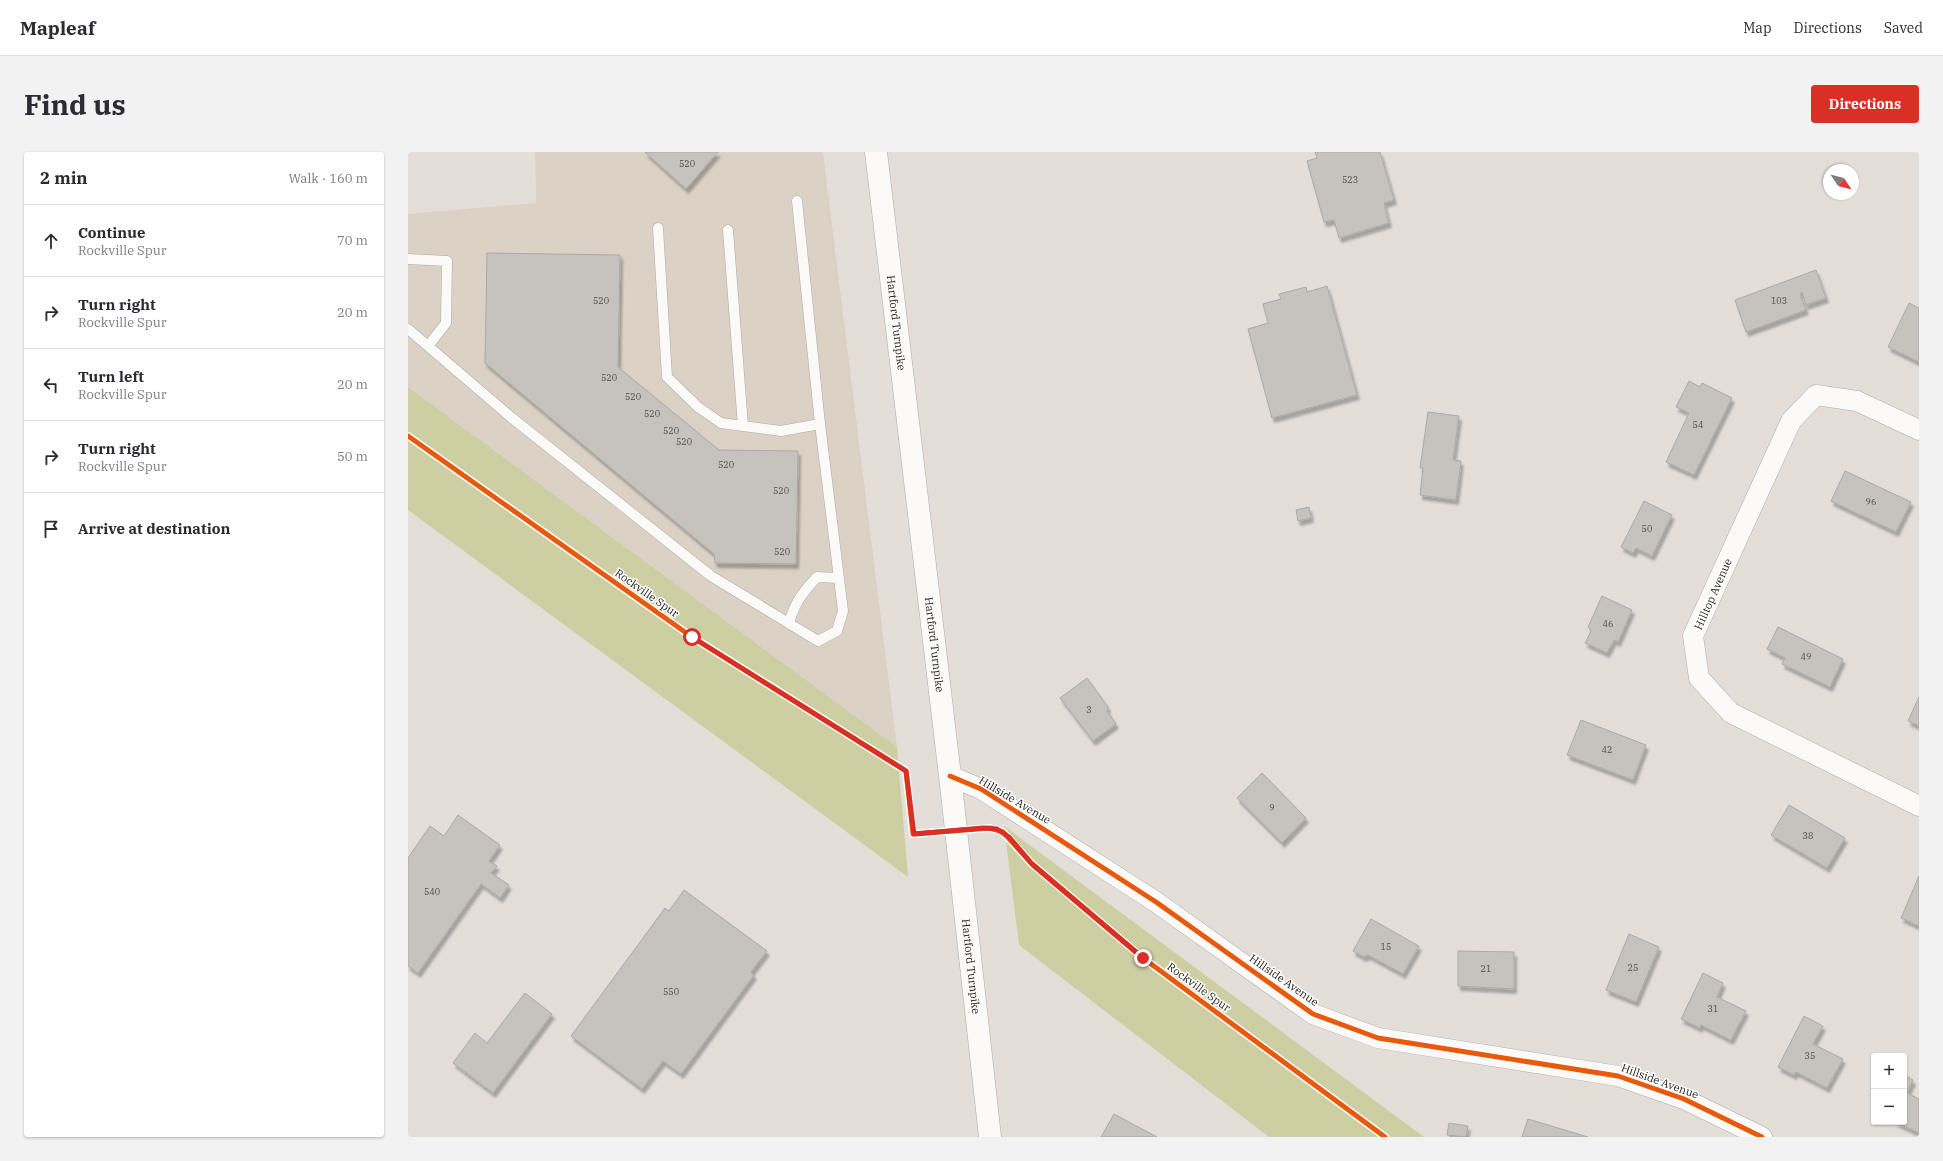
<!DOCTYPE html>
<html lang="en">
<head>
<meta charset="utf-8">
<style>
  body { margin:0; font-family:"IBM Plex Serif",serif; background:#f2f2f3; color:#2b2b33 }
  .controls { position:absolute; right:12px; bottom:12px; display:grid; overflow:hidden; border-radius:4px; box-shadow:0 1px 3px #0004 }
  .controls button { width:36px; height:36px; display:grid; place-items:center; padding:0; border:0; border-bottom:1px solid #e1e1e2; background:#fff; color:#2b2b33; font:20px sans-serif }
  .compass { position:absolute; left:1415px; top:12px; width:36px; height:36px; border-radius:50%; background:#fff; box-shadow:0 1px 3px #0004; rotate:125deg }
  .stop { position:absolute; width:12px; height:12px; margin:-9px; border:3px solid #d93025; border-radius:50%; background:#fff }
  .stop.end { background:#d93025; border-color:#fff; box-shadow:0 1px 4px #0008 }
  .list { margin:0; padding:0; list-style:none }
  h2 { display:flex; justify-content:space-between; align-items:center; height:52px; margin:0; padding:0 16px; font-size:17px }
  h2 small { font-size:13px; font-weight:400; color:#7c7c81 }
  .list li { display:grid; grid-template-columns:26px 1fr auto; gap:12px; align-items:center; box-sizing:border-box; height:72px; padding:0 16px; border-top:1px solid #e1e1e2 }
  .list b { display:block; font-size:15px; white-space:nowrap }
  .list p { margin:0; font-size:13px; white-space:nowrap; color:#7c7c81 }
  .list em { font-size:13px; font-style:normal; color:#7c7c81 }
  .icon { flex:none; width:22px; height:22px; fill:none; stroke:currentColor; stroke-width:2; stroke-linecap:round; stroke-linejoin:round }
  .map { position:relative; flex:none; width:1511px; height:985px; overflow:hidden; border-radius:4px }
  header { display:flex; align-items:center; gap:24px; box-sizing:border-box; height:56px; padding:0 20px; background:#fff; border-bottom:1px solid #e1e1e2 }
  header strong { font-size:19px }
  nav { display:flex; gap:22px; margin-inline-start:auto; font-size:14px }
  .intro { display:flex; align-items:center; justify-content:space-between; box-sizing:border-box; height:96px; padding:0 24px }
  h1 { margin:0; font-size:28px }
  .button { padding:10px 18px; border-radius:4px; background:#d93025; color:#fff; font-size:14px; font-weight:700 }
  main { display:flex; gap:24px; padding:0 24px }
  aside { flex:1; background:#fff; border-radius:4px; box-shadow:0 1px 3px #0004 }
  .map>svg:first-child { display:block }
  .built { fill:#dbd2c5 }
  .park { fill:#cdcfa3 }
  .building { fill:#c6c2be; stroke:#ada9a4; filter:url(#shadow) }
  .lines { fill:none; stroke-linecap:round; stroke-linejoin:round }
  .service-casing { stroke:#adaaa5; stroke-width:11 }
  .minor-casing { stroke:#adaaa5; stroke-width:21 }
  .secondary-casing { stroke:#adaaa5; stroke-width:23 }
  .service { stroke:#fbfaf9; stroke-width:10 }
  .minor { stroke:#fbfaf9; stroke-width:20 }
  .secondary { stroke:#fbfaf9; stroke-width:22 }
  .cycleway-casing { stroke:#fff; stroke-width:8 }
  .cycleway { stroke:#e8590c; stroke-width:5 }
  .route { stroke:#d93025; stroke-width:5 }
  .labels { text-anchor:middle; stroke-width:3; stroke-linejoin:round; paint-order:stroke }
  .number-label { font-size:9px; fill:#4f4c48 }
  .street-label { font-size:11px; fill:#272420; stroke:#fff }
</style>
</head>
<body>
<header>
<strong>Mapleaf</strong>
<nav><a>Map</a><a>Directions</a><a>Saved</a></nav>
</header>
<div class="intro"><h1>Find us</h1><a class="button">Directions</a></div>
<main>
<aside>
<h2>2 min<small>Walk · 160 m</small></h2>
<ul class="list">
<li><svg class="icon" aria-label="ahead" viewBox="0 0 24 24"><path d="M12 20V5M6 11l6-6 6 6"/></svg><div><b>Continue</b><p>Rockville Spur</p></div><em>70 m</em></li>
<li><svg class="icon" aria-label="right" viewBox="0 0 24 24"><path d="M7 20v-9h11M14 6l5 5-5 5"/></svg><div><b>Turn right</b><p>Rockville Spur</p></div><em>20 m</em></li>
<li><svg class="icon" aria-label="left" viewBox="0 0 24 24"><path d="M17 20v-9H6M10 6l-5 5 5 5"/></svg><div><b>Turn left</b><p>Rockville Spur</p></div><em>20 m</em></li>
<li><svg class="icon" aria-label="right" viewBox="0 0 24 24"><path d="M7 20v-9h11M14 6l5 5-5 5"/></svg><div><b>Turn right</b><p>Rockville Spur</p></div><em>50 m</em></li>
<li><svg class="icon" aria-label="arrive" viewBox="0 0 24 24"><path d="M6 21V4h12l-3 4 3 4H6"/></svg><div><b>Arrive at destination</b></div></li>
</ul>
</aside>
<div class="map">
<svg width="1511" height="985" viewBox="0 0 1511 985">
  <defs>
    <filter id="shadow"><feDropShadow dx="2.5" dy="4.5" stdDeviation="1" flood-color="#0004"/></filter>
  </defs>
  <rect width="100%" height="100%" fill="#e3ded8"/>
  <path class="built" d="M127,0H415L489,595L0,235V62L128,51Z"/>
  <path class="park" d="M0,235L489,595L500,725L0,358Z
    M596,674L1016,985H861L611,793Z"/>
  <path class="building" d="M237,0H310L278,37Z
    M907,0H972L986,48L976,51L981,71L931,86L926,68L916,70L899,9L909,6Z
    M79,101L212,103L210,215L311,298L390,299L388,412L307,411L306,402L77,211Z
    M1408,118L1418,146L1398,153L1394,140L1392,143L1398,158L1338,180L1327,148Z
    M919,134L949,243L864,266L840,177L860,171L855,152L873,147L871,142L898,135L899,140Z
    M1501,151L1511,156V210L1480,195Z
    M1281,229L1292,235L1294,231L1324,246L1286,323L1258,310L1281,261L1268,255Z
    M1020,260L1051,264L1045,308L1053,309L1048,348L1012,343L1015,316H1012Z
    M1437,319L1503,350L1488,380L1423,349Z
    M1236,349L1264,363L1244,404L1228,396L1225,401L1213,395Z
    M901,355L903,366L890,369L888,358Z
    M1194,444L1224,458L1210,490L1206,488L1199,501L1177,491L1183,479L1180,475Z
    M1370,475L1435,507L1422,535L1374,512L1377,506L1359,497Z
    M679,526L700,555L699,559L708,572L685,589L652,546Z
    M1511,545V574L1500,569Z
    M1173,568L1238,593L1225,628L1159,603Z
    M854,621L898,666L874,691L829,646Z
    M1381,653L1437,686L1419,716L1363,683Z
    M50,663L92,693L81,709L89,714L83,721L101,733L92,746L73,732L10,821L0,814V706L22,674L36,684Z
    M1511,724V774L1493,766Z
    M276,738L359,799L343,820L346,823L273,922L255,909L234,937L163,884L257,756L261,759Z
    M963,767L1011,794L995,822L960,803L956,805L945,799Z
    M1221,782L1251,795L1228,850L1198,838Z
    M1050,799L1106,800V837L1050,834Z
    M1295,821L1315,831L1309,845L1338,859L1323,888L1293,873L1292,876L1273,867Z
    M117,841L144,862L85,941L45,911L67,881L79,891Z
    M1396,864L1415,874L1405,892L1435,907L1419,936L1388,920L1386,923L1370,915Z
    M1496,923L1505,928L1499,941L1511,947V981L1487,970H1496Z
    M706,962L749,985H693Z
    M1120,967L1180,985H1114Z
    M1041,971L1060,974L1058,985L1039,983Z"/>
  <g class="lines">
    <defs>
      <path id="service" d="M250,76L259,225L290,255L313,271L335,274L320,78
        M0,107L39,109L38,171L20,194
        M0,177L104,266L303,424L410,489L429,479L435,459L412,272L389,49
        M335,274L373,279L412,272
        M381,471C387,450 395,440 409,425L431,426"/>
      <path id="minor" d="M1511,278L1449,249L1408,243L1383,269L1285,484L1291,526L1323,561L1511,654
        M542,624L573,637L748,750L905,862L970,886L1210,924L1276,947L1354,985"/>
      <g id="secondary">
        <path id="s1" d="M468,0L542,624L582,985"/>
      </g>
    </defs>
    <use href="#service" class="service-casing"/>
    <use href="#minor" class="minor-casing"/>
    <use href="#secondary" class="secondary-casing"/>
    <use href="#service" class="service"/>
    <use href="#minor" class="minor"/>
    <use href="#secondary" class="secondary"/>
    <defs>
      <path id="cycleway" d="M0,284L284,485L498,619L505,682L582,676L595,680L624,712L735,806L977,985
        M542,624L573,637L748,750L905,862L970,886L1210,924L1276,947L1354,985"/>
    </defs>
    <use href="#cycleway" class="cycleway-casing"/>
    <use href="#cycleway" class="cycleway"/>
  </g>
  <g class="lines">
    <path class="route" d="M284,485L498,619L506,682L575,676L589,677L601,685L624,712L735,806"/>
  </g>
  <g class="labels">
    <g class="number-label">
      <text x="279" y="15">520</text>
      <text x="942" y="31">523</text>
      <text x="193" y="152">520</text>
      <text x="1371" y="152">103</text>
      <text x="201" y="229">520</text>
      <text x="225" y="248">520</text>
      <text x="244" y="265">520</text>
      <text x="1290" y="276">54</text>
      <text x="263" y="282">520</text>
      <text x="276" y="293">520</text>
      <text x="318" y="316">520</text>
      <text x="373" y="342">520</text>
      <text x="1463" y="353">96</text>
      <text x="1239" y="380">50</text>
      <text x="374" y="403">520</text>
      <text x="1200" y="475">46</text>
      <text x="1398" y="508">49</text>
      <text x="681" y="561">3</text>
      <text x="1199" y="601">42</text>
      <text x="864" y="659">9</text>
      <text x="1400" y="687">38</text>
      <text x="24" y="743">540</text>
      <text x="978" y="798">15</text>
      <text x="1225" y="819">25</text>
      <text x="1078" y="820">21</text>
      <text x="263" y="843">550</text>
      <text x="1305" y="860">31</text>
      <text x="1402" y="907">35</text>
    </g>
    <g class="street-label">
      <text dy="4" stroke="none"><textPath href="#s1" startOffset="172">Hartford Turnpike</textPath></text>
      <text transform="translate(239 441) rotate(35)" y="4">Rockville Spur</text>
      <text transform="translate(1305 442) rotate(-66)" y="4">Hilltop Avenue</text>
      <text dy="4" stroke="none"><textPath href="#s1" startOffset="496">Hartford Turnpike</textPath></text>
      <text transform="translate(607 648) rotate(31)" y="4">Hillside Avenue</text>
      <text dy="4" stroke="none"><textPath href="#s1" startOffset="820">Hartford Turnpike</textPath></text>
      <text transform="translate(876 828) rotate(35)" y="4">Hillside Avenue</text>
      <text transform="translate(791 835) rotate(36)" y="4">Rockville Spur</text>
      <text transform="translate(1252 929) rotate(20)" y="4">Hillside Avenue</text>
    </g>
  </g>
</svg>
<div class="controls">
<button>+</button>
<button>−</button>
</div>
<svg class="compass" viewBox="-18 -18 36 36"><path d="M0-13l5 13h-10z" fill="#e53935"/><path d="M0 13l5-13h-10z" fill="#7c7c81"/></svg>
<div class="stop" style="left:284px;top:485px"></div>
<div class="stop end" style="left:735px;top:806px"></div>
</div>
</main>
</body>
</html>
